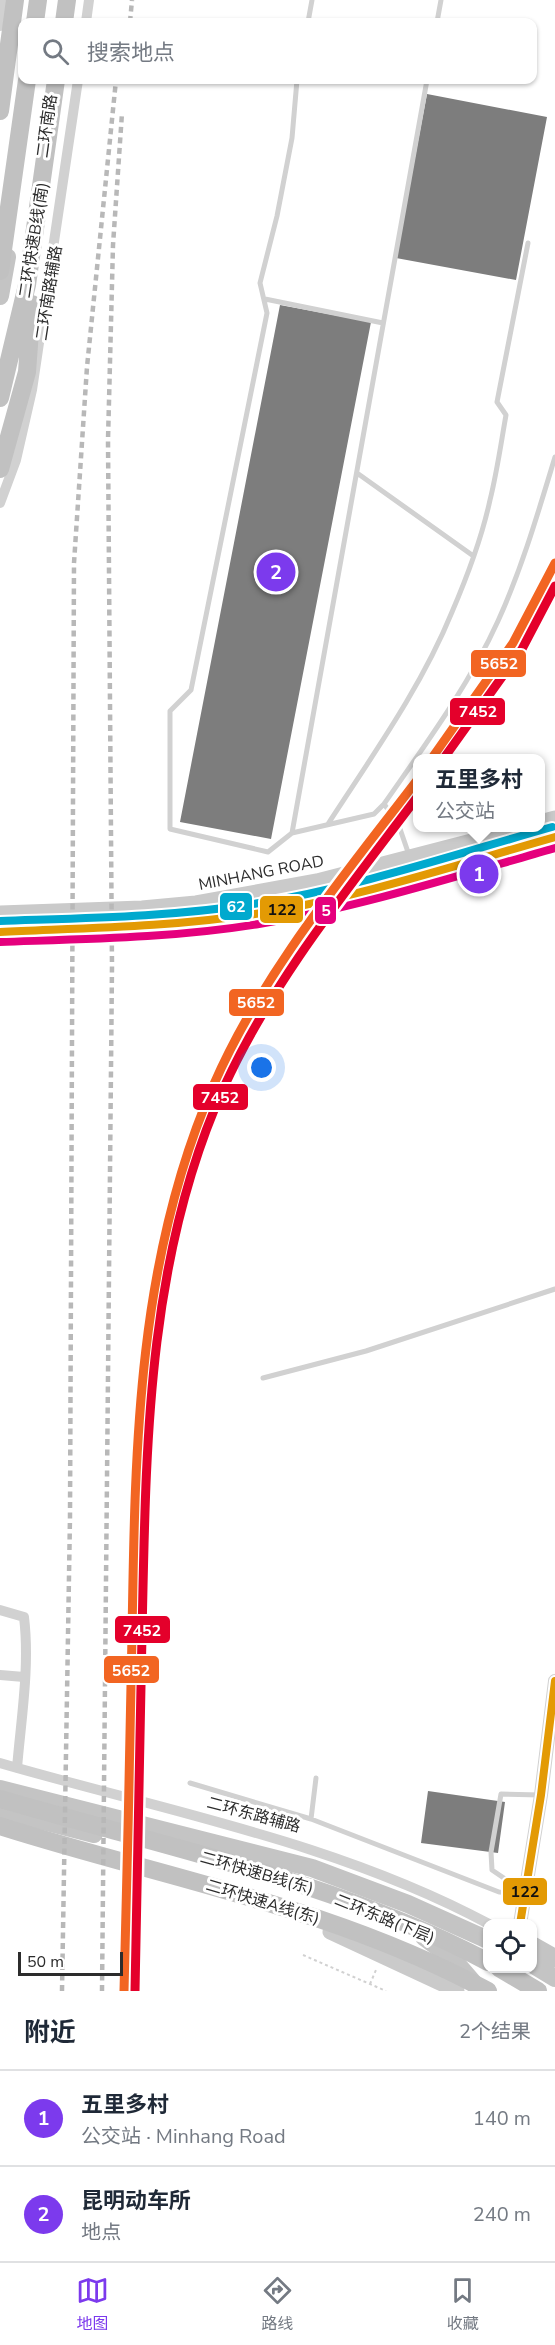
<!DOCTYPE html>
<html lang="zh">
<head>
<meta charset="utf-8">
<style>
  body { margin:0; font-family:"Nunito Sans","Noto Sans SC",sans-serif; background:#f6f6f7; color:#1f2937 }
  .controls { position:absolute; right:18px; bottom:18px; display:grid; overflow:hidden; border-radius:12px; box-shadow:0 2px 4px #0004 }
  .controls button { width:54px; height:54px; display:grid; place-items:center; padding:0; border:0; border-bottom:2px solid #e0e1e3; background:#fff; color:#1f2937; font:30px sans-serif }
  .scale { position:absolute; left:18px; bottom:15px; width:105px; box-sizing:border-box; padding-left:6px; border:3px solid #2c2c2c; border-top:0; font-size:16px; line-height:21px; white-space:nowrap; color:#2c2c2c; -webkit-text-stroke:4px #fff; paint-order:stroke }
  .you { position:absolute; left:262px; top:1068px; width:21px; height:21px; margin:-15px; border:4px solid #fff; border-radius:50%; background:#1a73e8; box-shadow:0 0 0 9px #1a73e833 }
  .badge { display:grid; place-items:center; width:39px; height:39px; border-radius:50%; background:#7c3aed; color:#fff; font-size:20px; font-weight:700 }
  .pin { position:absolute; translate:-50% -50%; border:3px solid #fff; box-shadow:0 2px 6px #0006 }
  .popup { position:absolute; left:413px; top:754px; width:132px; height:78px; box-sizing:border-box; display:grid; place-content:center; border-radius:12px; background:#fff; filter:drop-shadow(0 2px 4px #0005); font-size:20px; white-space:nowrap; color:#747a83 }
  .popup b { font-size:22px; color:#1f2937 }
  .popup::after { content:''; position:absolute; left:50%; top:100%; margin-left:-12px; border:12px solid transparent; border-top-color:#fff }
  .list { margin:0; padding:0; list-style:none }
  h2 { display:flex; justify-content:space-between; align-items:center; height:78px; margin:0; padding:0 24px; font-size:26px }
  h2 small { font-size:20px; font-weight:400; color:#747a83 }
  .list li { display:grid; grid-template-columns:39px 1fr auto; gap:18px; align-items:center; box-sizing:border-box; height:96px; padding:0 24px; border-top:2px solid #e0e1e3 }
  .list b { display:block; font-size:22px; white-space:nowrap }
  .list p { margin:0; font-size:20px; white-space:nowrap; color:#747a83 }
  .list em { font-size:20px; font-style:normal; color:#747a83 }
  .icon { flex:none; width:33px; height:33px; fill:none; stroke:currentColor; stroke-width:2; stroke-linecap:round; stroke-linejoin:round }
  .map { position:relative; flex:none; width:555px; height:1991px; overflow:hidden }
  .search { position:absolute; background:#fff; box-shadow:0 2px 4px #0004; left:18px; right:18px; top:18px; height:66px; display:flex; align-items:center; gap:15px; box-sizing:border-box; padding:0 21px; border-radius:12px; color:#747a83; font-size:22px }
  .sheet { height:270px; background:#fff }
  nav { display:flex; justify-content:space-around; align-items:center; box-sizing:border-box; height:84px; border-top:2px solid #e0e1e3; background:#fff; font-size:16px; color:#747a83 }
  nav a { display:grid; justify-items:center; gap:3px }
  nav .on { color:#7c3aed }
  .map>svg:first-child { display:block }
  .building { fill:#7d7d7d }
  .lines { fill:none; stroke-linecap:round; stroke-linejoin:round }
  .path { stroke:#d1d1d1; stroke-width:2; stroke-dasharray:3 3; stroke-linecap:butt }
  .service { stroke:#d1d1d1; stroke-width:5 }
  .minor { stroke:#d1d1d1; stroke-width:10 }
  .tertiary { stroke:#d1d1d1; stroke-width:14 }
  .secondary { stroke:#cacaca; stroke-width:15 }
  .primary { stroke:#c4c4c4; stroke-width:18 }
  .trunk { stroke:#c1c1c1; stroke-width:18 }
  .rail { stroke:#b8b8b8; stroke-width:4.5; stroke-dasharray:6 4.5; stroke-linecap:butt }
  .bus-1-casing { stroke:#fff; stroke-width:12 }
  .bus-2-casing { stroke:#fff; stroke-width:12 }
  .bus-3-casing { stroke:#fff; stroke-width:12 }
  .bus-1 { stroke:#e39a04; stroke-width:8 }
  .bus-2 { stroke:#e5007d; stroke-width:8 }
  .bus-3 { stroke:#00a9ce; stroke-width:8 }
  .rail-1-casing { stroke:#fff; stroke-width:14 }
  .rail-2-casing { stroke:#fff; stroke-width:14 }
  .rail-1 { stroke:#f26522; stroke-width:9 }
  .rail-2 { stroke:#e4002b; stroke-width:9 }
  .labels { text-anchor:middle; stroke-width:6; stroke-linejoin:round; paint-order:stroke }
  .street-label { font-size:16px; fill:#2c2c2c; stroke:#fff }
  .line-badge { stroke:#fff; stroke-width:2 }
  .badge-label { font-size:16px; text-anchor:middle; font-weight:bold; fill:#fff }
  .pale-badge-label { font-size:16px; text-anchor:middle; font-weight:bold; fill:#111 }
</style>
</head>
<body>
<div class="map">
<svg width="555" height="1991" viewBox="0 0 555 1991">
  <rect width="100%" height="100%" fill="#fff"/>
  <path class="building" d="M427,94L547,117L516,280L396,258Z
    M280,305L371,322L271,839L180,822Z
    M428,1791L505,1802L498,1853L421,1843Z"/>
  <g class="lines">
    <path class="path" d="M303,1955L386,1991
      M370,1984L376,1970"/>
    <path class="service" d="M308,22L312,0
      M437,22L441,0
      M297,80L292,138L277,216L260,283L267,313L191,690L170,711V829L268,852L292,833L374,814L384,804C425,745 468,687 498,621C522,568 538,513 555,457
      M265,299L383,323
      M357,473L472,555
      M384,804L398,823L409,855
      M328,824C372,756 421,688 452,612C467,577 482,537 490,500C497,472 501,443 506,415L497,402L528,243
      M292,833L427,80
      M263,1378L366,1351L555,1289
      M190,1783L311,1819L316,1778
      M311,1819L499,1892L525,1893
      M523,1891L492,1870L491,1852L501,1794L540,1795"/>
    <path class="minor" d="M86,22L89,0
      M0,26L3,0
      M0,503L16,460L32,390L78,80
      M0,1610L24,1617C30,1667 21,1719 17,1768
      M0,1675L24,1677
      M0,1763C165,1811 336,1842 489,1924"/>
    <path class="tertiary" d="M520,1924L541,1795L555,1681"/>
    <path class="secondary" d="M540,822L555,818
      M0,913L142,908L196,903L317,881L522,828
      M0,932C85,928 170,927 255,914C355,899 457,864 555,837
      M330,1932L457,1991"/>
    <path class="primary" d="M0,296L7,257
      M0,1789L312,1868L408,1904L488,1940
      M0,1810L94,1834
      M424,1937L451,1957L476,1986
      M532,1945L555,1958
      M532,1964L555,1978"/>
    <path class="trunk" d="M35,22L38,0
      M64,22L67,0
      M0,111L15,0
      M0,271L27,80
      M0,398L27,285L56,80
      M0,469L27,372L32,304
      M0,1799C165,1847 335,1881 488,1962
      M0,1826C167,1879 330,1906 488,1991
      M499,1968L538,1991"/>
    <path class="rail" d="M130,22L132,0
      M62,1991L70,1517L74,563L87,367L116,80
      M102,1991L112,966L108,440L113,245L122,113"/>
    <defs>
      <path id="bus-1" d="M0,932C85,928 171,927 255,914C357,898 456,865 555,837
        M520,1924L541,1795L555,1681"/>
      <path id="bus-2" d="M0,942C87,939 174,938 259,924C360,907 457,876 555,848"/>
      <path id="bus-3" d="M0,921C85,918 170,917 253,904C355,888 453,855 552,827"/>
    </defs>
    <use href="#bus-1" class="bus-1-casing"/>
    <use href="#bus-2" class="bus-2-casing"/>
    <use href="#bus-3" class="bus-3-casing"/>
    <use href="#bus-1" class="bus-1"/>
    <use href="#bus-2" class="bus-2"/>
    <use href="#bus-3" class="bus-3"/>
    <defs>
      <path id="rail-1" d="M432,758L513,643L555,563
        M124,1991C127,1873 130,1754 132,1636C135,1448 137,1259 214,1084C263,972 344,876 418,779"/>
      <path id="rail-2" d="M444,758L522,649L555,586
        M135,1991C137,1872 140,1754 142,1635C146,1450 146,1259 224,1087C273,980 348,889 418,796"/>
    </defs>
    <use href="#rail-1" class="rail-1-casing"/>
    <use href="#rail-2" class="rail-2-casing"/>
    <use href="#rail-1" class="rail-1"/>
    <use href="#rail-2" class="rail-2"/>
  </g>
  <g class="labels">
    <g class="street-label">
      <text transform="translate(46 126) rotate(-82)" y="6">二环南路</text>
      <text transform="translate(33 240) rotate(-81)" y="6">二环快速B线(南)</text>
      <text transform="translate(48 293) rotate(-81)" y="6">二环南路辅路</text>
      <text transform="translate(261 872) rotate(-11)" y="6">MINHANG ROAD</text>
      <text transform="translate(254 1814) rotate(15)" y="6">二环东路辅路</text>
      <text transform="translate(257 1872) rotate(16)" y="6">二环快速B线(东)</text>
      <text transform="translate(263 1901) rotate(17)" y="6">二环快速A线(东)</text>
      <text transform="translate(385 1918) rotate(22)" y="6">二环东路(下层)</text>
    </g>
  </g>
  <g class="line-badge">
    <rect x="470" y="649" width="57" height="29" rx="6" fill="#f26522"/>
    <rect x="449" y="697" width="57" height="29" rx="6" fill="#e4002b"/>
    <rect x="219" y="892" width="34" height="29" rx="6" fill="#00a9ce"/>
    <rect x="259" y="895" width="45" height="29" rx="6" fill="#e39a04"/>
    <rect x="314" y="896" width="23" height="29" rx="6" fill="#e5007d"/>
    <rect x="228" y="988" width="57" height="29" rx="6" fill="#f26522"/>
    <rect x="192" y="1083" width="57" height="28" rx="6" fill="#e4002b"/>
    <rect x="114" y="1615" width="57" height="29" rx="6" fill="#e4002b"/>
    <rect x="103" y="1655" width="57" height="29" rx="6" fill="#f26522"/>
    <rect x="502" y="1877" width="46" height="29" rx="6" fill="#e39a04"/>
  </g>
  <g class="badge-label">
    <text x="499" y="669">5652</text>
    <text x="478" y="717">7452</text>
    <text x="236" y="912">62</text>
    <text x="326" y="916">5</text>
    <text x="256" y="1008">5652</text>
    <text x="220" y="1103">7452</text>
    <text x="142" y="1636">7452</text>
    <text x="131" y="1676">5652</text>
  </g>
  <g class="pale-badge-label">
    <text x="282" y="915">122</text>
    <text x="525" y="1897">122</text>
  </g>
</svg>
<div class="controls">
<button><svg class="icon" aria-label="locate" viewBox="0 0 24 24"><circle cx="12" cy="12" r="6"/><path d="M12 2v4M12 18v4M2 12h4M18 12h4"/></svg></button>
</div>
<div class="scale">50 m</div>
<div class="you"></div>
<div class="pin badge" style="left:479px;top:874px">1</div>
<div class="popup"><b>五里多村</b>公交站</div>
<div class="pin badge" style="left:276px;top:572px">2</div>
<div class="search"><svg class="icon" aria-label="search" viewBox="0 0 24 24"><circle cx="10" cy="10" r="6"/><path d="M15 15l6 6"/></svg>搜索地点</div>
</div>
<section class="sheet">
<h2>附近<small>2个结果</small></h2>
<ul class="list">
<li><span class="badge">1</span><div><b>五里多村</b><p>公交站 · Minhang Road</p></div><em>140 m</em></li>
<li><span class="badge">2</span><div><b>昆明动车所</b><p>地点</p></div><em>240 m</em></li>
</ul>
</section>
<nav>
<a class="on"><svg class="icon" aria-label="map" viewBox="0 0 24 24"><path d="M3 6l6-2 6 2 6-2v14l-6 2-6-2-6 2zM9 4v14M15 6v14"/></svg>地图</a>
<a><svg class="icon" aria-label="directions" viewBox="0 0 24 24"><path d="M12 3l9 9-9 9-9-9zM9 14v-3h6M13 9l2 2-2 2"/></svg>路线</a>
<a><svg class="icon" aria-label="saved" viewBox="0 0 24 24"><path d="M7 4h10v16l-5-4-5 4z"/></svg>收藏</a>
</nav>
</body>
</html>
